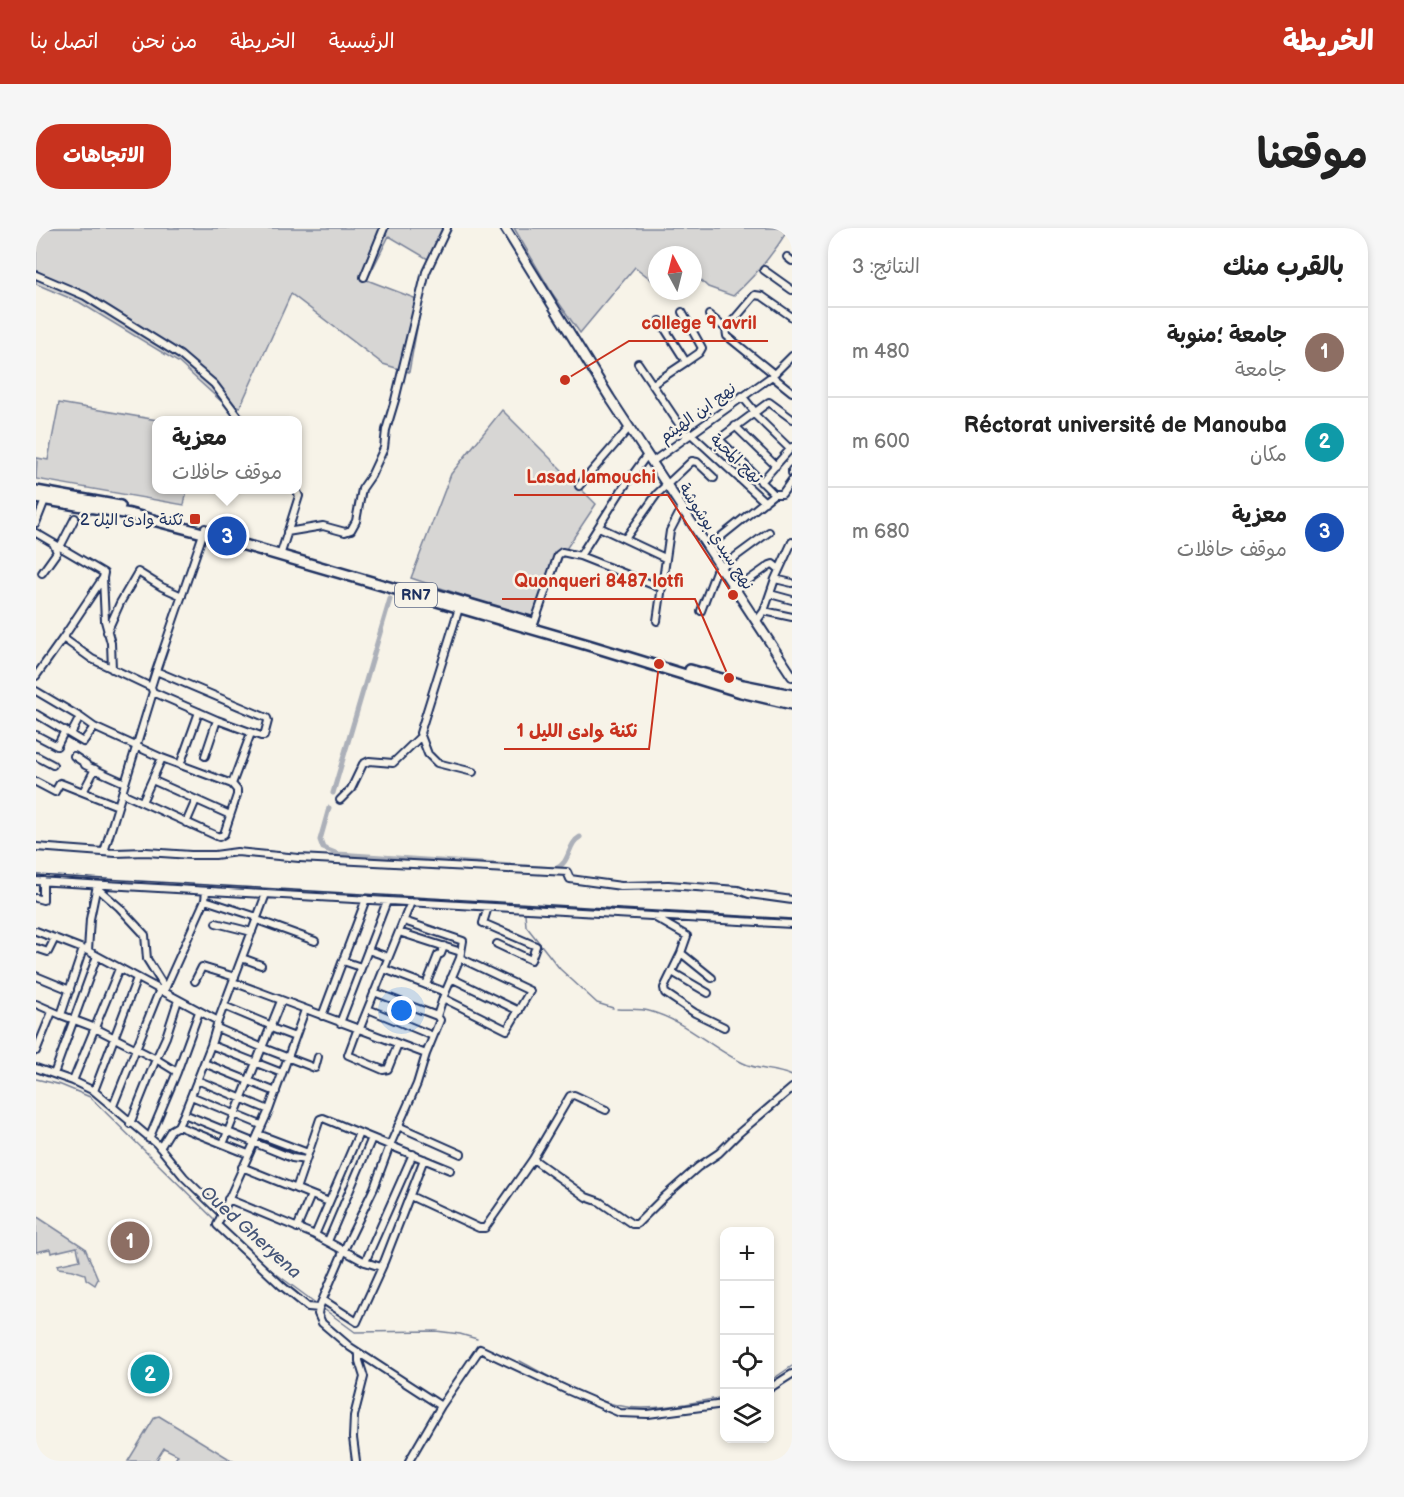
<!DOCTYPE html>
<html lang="ar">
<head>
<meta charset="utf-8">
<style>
  body { margin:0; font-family:"Balsamiq Sans","Playpen Sans Arabic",sans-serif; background:#f6f6f6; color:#222; direction:rtl }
  .controls { position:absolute; right:18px; bottom:18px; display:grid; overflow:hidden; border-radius:12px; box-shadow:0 3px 9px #0003 }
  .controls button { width:54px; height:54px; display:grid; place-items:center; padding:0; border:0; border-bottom:2px solid #e0e0e0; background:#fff; color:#222; font:30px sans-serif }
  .compass { position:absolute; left:612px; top:18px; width:54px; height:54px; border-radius:50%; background:#fff; box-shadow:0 3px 9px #0003; rotate:353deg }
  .you { position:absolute; left:366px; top:783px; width:21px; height:21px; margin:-15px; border:4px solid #fff; border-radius:50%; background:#1a73e8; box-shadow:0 0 0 9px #1a73e833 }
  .badge { display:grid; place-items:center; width:39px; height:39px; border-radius:50%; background:#c8321e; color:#fff; font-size:20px; font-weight:700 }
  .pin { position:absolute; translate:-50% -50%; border:3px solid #fff; box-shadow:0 2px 6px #0006 }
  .popup { position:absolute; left:116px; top:188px; width:150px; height:78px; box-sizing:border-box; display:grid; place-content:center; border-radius:12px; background:#fff; filter:drop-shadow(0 2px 4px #0005); font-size:20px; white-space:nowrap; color:#767676 }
  .popup b { font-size:22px; color:#222 }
  .popup::after { content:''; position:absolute; left:50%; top:100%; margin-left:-12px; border:12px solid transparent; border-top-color:#fff }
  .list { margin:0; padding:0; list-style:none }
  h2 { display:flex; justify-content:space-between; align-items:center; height:78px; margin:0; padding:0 24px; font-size:26px }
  h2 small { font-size:20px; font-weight:400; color:#767676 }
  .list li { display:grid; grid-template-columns:39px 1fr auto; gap:18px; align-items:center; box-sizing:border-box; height:90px; padding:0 24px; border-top:2px solid #e0e0e0 }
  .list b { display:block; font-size:22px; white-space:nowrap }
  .list p { margin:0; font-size:20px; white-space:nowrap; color:#767676 }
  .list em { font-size:20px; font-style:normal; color:#767676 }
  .icon { flex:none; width:33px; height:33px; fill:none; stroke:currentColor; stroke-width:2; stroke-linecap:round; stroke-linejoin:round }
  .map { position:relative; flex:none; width:756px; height:1233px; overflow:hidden; direction:ltr; border-radius:24px }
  header { display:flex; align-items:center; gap:36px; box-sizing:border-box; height:84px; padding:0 30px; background:#c8321e; color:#fff }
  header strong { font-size:28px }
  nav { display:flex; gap:33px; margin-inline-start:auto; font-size:21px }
  .intro { display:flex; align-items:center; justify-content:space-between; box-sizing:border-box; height:144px; padding:0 36px }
  h1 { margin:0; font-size:42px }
  .button { padding:15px 27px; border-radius:24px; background:#c8321e; color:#fff; font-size:21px; font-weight:700 }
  main { display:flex; gap:36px; padding:0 36px }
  aside { flex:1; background:#fff; border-radius:24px; box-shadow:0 3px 9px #0003 }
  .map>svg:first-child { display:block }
  .green { fill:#d7d6d4; stroke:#798299; stroke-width:1.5 }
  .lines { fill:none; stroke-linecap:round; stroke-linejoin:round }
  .stream { stroke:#727c95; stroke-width:1.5 }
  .canal { stroke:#acb0b9; stroke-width:5 }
  .minor-casing { stroke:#1b2f5e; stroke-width:10 }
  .tertiary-casing { stroke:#1b2f5e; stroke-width:12 }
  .primary-casing { stroke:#1b2f5e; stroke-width:14 }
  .minor { stroke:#f7f3e8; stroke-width:6 }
  .tertiary { stroke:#f7f3e8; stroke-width:8 }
  .primary { stroke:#f7f3e8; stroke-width:9 }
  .rail { stroke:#1b2f5e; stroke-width:1.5 }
  .poi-dot { fill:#c8321e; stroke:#f7f3e8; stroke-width:2 }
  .labels { text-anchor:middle; stroke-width:5; stroke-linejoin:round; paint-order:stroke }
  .shield { fill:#f7f3e8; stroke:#5d6a87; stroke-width:1.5 }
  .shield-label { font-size:15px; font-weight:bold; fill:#1b2f5e }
  .street-label { font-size:16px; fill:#1b2f5e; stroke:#f7f3e8 }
  .poi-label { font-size:16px; fill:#1b2f5e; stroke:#f7f3e8; text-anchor:end }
  .water-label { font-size:18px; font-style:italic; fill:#465679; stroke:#f7f3e8 }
  .leader { fill:none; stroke:#c8321e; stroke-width:2 }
  .callout-dot { fill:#c8321e; stroke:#f7f3e8; stroke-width:2 }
  .callout-label { font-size:18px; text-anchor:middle; font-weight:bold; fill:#c8321e; stroke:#f7f3e8; stroke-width:5; stroke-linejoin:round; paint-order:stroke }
</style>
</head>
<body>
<header>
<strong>الخريطة</strong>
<nav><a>الرئيسية</a><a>الخريطة</a><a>من نحن</a><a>اتصل بنا</a></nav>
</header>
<div class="intro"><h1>موقعنا</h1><a class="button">الاتجاهات</a></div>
<main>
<aside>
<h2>بالقرب منك<small>النتائج: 3</small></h2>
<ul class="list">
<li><span class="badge" style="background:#8d6e63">1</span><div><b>جامعة ؛منوبة</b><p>جامعة</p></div><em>480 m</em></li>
<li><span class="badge" style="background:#0f9aa8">2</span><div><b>Réctorat université de Manouba</b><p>مكان</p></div><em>600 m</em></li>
<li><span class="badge" style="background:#1a4fb4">3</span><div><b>معزية</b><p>موقف حافلات</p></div><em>680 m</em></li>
</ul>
</aside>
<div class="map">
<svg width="756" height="1233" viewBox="0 0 756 1233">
  <rect width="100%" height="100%" fill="#f7f3e8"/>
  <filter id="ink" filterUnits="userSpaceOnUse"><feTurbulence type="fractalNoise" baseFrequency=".0167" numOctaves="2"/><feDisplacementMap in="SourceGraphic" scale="12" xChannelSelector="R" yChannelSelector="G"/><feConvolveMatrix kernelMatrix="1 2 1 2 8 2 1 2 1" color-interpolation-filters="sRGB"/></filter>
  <g filter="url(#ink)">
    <path class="green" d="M0,0H415L397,34L353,8L331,52L386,73L373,144L347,136L255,66L204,179L185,173L142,134L43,74L0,56Z
      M478,0H753C737,27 720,47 697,68L672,59L657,45V27H621V56L599,39L544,105L516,65Z
      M23,175L121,192L120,262H151L148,277L0,251L1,230L12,232Z
      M466,182L560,276L528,324L502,393L375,350L415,246Z
      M0,988L49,1020L62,1051L59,1057L50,1051L49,1046L37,1042L22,1040L21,1037L44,1032L41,1019L15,1025L14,1021L0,1024Z
      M123,1188L197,1233H138L142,1227L128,1220L121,1231L124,1233H92L119,1189Z"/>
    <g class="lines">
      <path class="stream" d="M489,685L490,698L524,741L561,775L577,780
        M581,781C591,782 603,780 613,783C648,792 675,820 707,835C724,843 738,840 756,848
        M0,851L25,857L54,869L179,992
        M205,1016L235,1042L281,1076
        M285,1079L319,1104L400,1103L424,1106L441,1111
        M484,1133C514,1149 558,1175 591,1179C620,1183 660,1174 688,1169
        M734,1153L756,1138"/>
      <path class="canal" d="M297,565L354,371
        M293,580L284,612L287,620L302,626L519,641C535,635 531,616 544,609"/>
      <defs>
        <path id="minor" d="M751,29L756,33
          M728,42L756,62
          M0,47L49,68L144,127L178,156L205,192
          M328,49L348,0
          M646,84L666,120L663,125L650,134
          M673,87L690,101L691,108L738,146
          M690,101L719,67L726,68L756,89
          M602,135L651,208
          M736,148L756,128
          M617,156L650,134L624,93
          M706,168L719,184
          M717,185L754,221
          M699,198L740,238
          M654,205L729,274
          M616,234L736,148L756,164
          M756,242V245
          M725,254L756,219
          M543,258L593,200
          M738,266L683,211L733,174L756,191
          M0,295L9,272
          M563,299L629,330
          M251,304L287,298L309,304L315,302L320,293L326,261L335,248L348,220L350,202L359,172L390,44L411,0
          M0,305L68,345L67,350L27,410L56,431L115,459
          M589,311L621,266L656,233L661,234L678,250
          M24,319L39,290
          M672,319L738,266H746L756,252
          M244,328L263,268L260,262
          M544,328L585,263L611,227
          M6,345L21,324L17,315
          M67,350L69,393L75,415L76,441
          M739,351L756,355
          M700,361L734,337L737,336L743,341
          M734,366L756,372
          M423,380L384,505L392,526L401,535L437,544
          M665,383L680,343L733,304
          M728,383L756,389
          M621,393L634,303L646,280
          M720,394L728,383L739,351L756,314
          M498,396L522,327L526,324L544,328L625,360
          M71,404L84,375L102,344L126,359L146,368
          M0,448L27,410
          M0,463L44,489L35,506
          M117,464L181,492L225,508H228L232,493L231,490L120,443
          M0,486L47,514L58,499L126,530L196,556L201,562V567L188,606L183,609L86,565
          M44,489L58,499
          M0,507L21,518L29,502
          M0,528L17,537
          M38,528L50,536L49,537L89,555
          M169,528L181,492
          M144,537L163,484
          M116,552L194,587
          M0,554L19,564L24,555L82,578
          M196,556L215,505
          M47,564L59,541
          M304,572L315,561L327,536L333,533L357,535L385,508
          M106,574L126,530
          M150,595L160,572
          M0,619L80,625L110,624L155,627H179L201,624L263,630L531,644L534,651L585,658L632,657L702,662L713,666L756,672
          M68,624L117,464L115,459L120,443L169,300
          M0,653L756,696
          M60,659L83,679L109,707L111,731L129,760
          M0,670L7,672V653
          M169,672L221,689
          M452,679L447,695L500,718L495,732L461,716
          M618,689L651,708L645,725L628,760L629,765L659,785L688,799
          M221,692L279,713
          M368,693L427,713L424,730L407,770L471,802L494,763L424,730
          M180,695L216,704
          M0,703L52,723L182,793L230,666
          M363,704L425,724
          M0,720L12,724L19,710
          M332,722L352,729
          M52,723L54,691L61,657
          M645,725L676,750
          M206,730L225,737
          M307,733L325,739
          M348,741L409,764
          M636,744L672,765
          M0,748L34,762
          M415,750L483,783
          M159,753L166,739L199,749
          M197,754L390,826
          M390,757L402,727L405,726L408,718
          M128,763L169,672L170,663
          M338,764L401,788L404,792L390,826L381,856L354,917L338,960L308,1022L283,1080L282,1086L286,1095L314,1119L405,1178
          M0,776L25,787L47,721
          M188,778L236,798
          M332,781L397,808
          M25,787L57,799L120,831L130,809L142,772
          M286,788L330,671
          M401,788L407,770
          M304,795L351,673
          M181,800L227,820L279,840L282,829
          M235,800L259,809
          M322,800L312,827L347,842L352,841L362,816
          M324,800L375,674
          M175,817L246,845
          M0,823L16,784
          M168,835L240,864
          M0,840L37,853L58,863L121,916L148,949L186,986L181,997L246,1058L272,1079L283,1080
          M18,846L61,728
          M161,852L233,882
          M37,853L83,741
          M58,863L101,750
          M155,868L225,897
          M77,878L124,761
          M148,886L256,930L270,932
          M94,896L120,831L141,844
          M142,898L212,926
          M362,898L425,926
          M222,906L272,925
          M113,911L141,844L163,784
          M187,916L245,773
          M124,920L135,902L142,898L148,886L175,817L182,793
          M497,931L550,969L564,974L596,996H601L628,969L662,939L683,925L703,905L756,860
          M206,939L293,974
          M260,961L284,891L287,890L414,942
          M374,968L443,1000H449L497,931L534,868L538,867L570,882
          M192,971L279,1007L329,1034L345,1039L348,1034L388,931
          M186,986L233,882L269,782
          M261,1000L275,967
          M279,1007L323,905
          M292,1013L336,910
          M329,1034L377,926
          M287,1072L321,1094L347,1037
          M734,1160L756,1146
          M320,1233L317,1210L318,1188L328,1149L323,1133V1126
          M373,1233L405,1178L444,1121L533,1163L584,1185L612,1186L688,1176"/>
        <path id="tertiary" d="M469,0L574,170L756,448"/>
        <path id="primary" d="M0,263L84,278
          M0,270L94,286L167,305L552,417L705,464L756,476
          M389,363L494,394
          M654,442L707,457L756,467"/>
      </defs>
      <use href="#minor" class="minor-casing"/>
      <use href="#tertiary" class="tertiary-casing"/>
      <use href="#primary" class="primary-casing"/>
      <use href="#minor" class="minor"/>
      <use href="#tertiary" class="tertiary"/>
      <use href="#primary" class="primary"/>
      <path class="rail" d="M0,647L756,691"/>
    </g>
  </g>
  <rect class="poi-dot" x="153" y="285" width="12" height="12" rx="3"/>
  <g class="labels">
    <rect class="shield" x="359" y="355" width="42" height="24" rx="4.5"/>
    <g class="shield-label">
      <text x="380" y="372">RN7</text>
    </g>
    <g class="street-label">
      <text transform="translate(661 184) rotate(-36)" y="6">نهج ابن الهيثم</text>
      <text transform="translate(701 230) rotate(43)" y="6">نهج المحبة</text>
      <text transform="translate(681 308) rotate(57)" y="6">نهج سيدي بوشوشة</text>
    </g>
    <g class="poi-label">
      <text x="147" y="297">ثكنة وادى اليل 2</text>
    </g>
    <g class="water-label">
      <text transform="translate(215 1004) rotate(42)" y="6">Oued Gheryena</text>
    </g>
  </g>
  <path class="leader" d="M529 152L593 113H732M697 367L632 267H478M693 450L659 371H466M623 436L613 521H468"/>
  <g class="callout-dot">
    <circle cx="529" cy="152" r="6"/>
    <circle cx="697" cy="367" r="6"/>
    <circle cx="693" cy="450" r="6"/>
    <circle cx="623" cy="436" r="6"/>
  </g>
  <g class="callout-label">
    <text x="663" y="101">college 9 avril</text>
    <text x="555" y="255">Lasad lamouchi</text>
    <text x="563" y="359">Quonqueri 8487 lotfi</text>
    <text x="541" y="509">نكنة وادى الليل 1</text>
  </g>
</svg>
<div class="controls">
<button>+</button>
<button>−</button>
<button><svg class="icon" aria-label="locate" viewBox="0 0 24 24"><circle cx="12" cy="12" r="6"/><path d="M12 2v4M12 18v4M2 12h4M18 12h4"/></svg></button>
<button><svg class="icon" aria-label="layers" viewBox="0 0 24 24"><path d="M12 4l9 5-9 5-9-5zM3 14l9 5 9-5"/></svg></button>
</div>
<svg class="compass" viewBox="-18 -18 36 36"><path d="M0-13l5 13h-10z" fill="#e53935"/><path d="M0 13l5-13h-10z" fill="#767676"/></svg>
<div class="you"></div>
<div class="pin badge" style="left:94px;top:1013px;background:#8d6e63">1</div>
<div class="pin badge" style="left:114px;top:1146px;background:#0f9aa8">2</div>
<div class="pin badge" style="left:191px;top:308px;background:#1a4fb4">3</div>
<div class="popup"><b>معزية</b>موقف حافلات</div>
</div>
</main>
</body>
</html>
